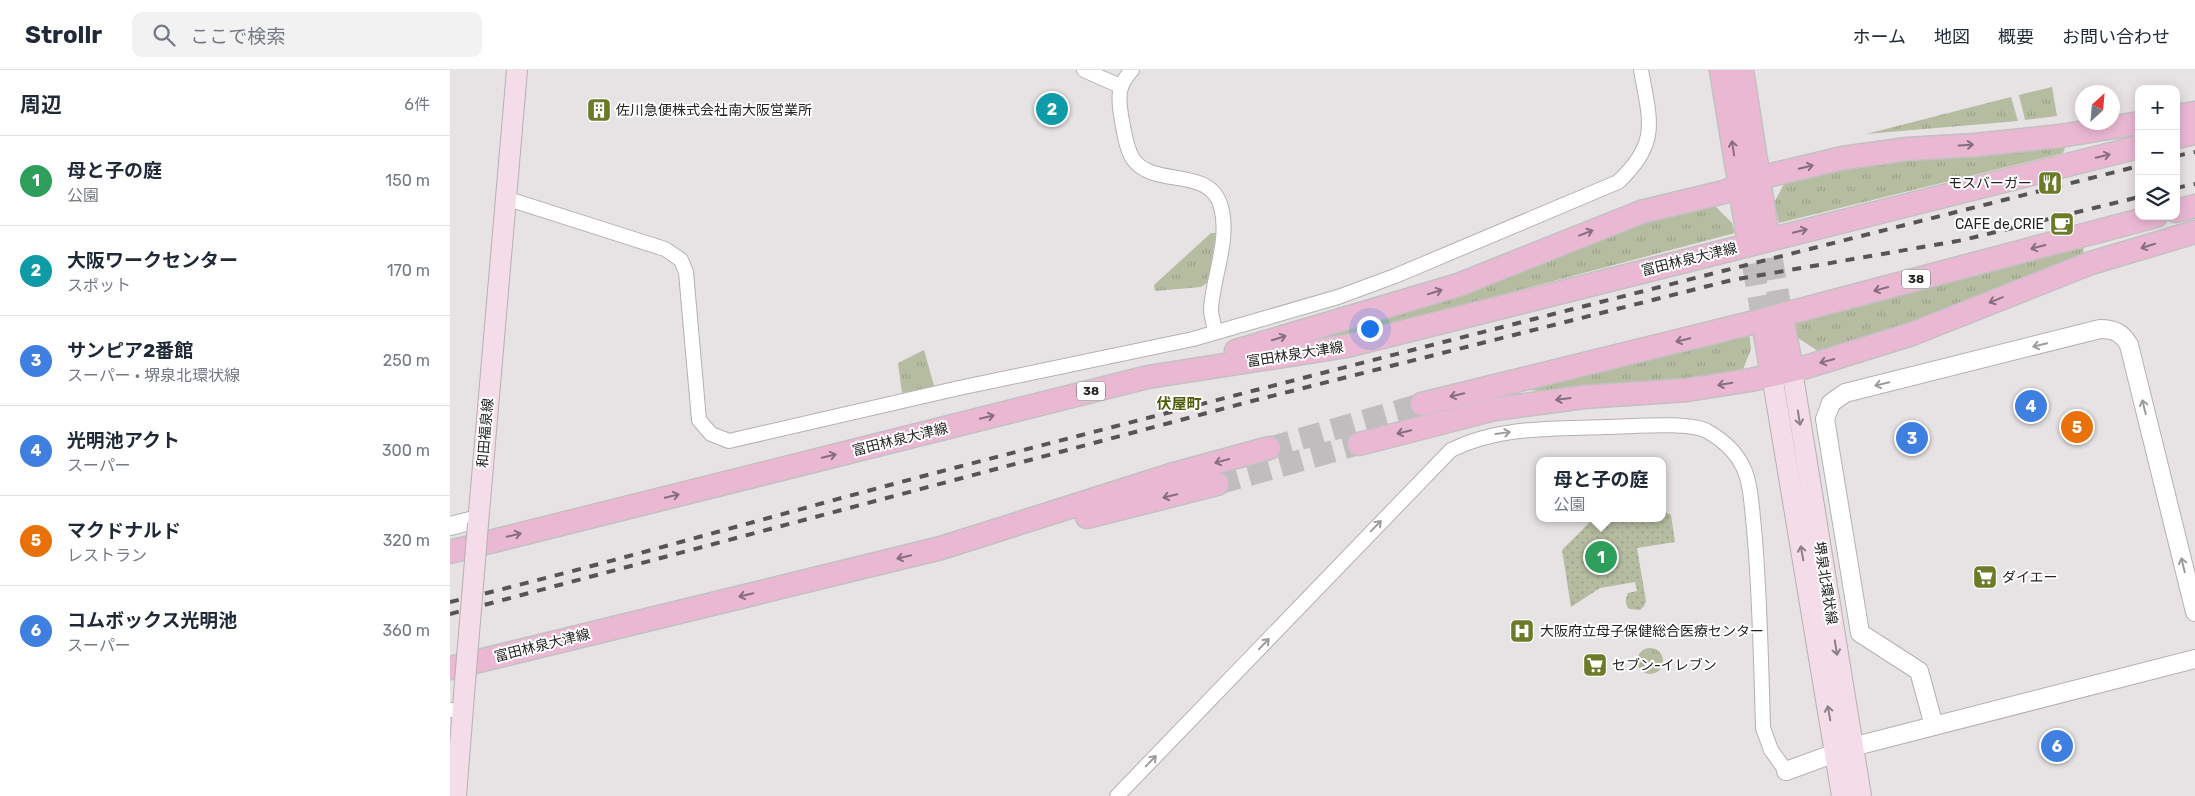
<!DOCTYPE html>
<html lang="ja">
<head>
<meta charset="utf-8">
<style>
  body { margin:0; font-family:Rubik,"Noto Sans JP",sans-serif; background:#f2f2f3; color:#1f2937 }
  .controls { position:absolute; right:15px; top:15px; display:grid; overflow:hidden; border-radius:10px; box-shadow:0 2px 12px #0003 }
  .controls button { width:45px; height:45px; display:grid; place-items:center; padding:0; border:0; border-bottom:1px solid #e0e1e3; background:#fff; color:#1f2937; font:25px sans-serif }
  .compass { position:absolute; left:1625px; top:15px; width:45px; height:45px; border-radius:50%; background:#fff; box-shadow:0 2px 12px #0003; rotate:26deg }
  .you { position:absolute; left:919px; top:258px; width:18px; height:18px; margin:-12px; border:4px solid #fff; border-radius:50%; background:#1a73e8; box-shadow:0 0 0 8px #1a73e833 }
  .badge { display:grid; place-items:center; width:32px; height:32px; border-radius:50%; background:#6c7b28; color:#fff; font-size:16px; font-weight:700 }
  .pin { position:absolute; translate:-50% -50%; border:2px solid #fff; box-shadow:0 1px 5px #0006 }
  .popup { position:absolute; left:1086px; top:387px; width:130px; height:65px; box-sizing:border-box; display:grid; place-content:center; border-radius:10px; background:#fff; filter:drop-shadow(0 1px 4px #0005); font-size:16px; white-space:nowrap; color:#747a83 }
  .popup b { font-size:19px; color:#1f2937 }
  .popup::after { content:''; position:absolute; left:50%; top:100%; margin-left:-10px; border:10px solid transparent; border-top-color:#fff }
  .list { margin:0; padding:0; list-style:none }
  h2 { display:flex; justify-content:space-between; align-items:center; height:65px; margin:0; padding:0 20px; font-size:21px }
  h2 small { font-size:16px; font-weight:400; color:#747a83 }
  .list li { display:grid; grid-template-columns:32px 1fr auto; gap:15px; align-items:center; box-sizing:border-box; height:90px; padding:0 20px; border-top:1px solid #e0e1e3 }
  .list b { display:block; font-size:19px; white-space:nowrap }
  .list p { margin:0; font-size:16px; white-space:nowrap; color:#747a83 }
  .list em { font-size:16px; font-style:normal; color:#747a83 }
  .icon { flex:none; width:28px; height:28px; fill:none; stroke:currentColor; stroke-width:2; stroke-linecap:round; stroke-linejoin:round }
  .map { position:relative; flex:none; width:1745px; height:726px; overflow:hidden }
  header { display:flex; align-items:center; gap:30px; box-sizing:border-box; height:70px; padding:0 25px; background:#fff; border-bottom:1px solid #e0e1e3 }
  header strong { font-size:24px }
  nav { display:flex; gap:28px; margin-inline-start:auto; font-size:18px }
  .search { width:350px; height:45px; background:#f2f2f3; display:flex; align-items:center; gap:12px; box-sizing:border-box; padding:0 18px; border-radius:10px; color:#747a83; font-size:19px }
  main { display:flex }
  aside { flex:1; background:#fff }
  .map>svg:first-child { display:block }
  .grass { fill:url(#grass-tufts) }
  .garden { fill:url(#garden-dots) }
  .lines { fill:none; stroke-linecap:round; stroke-linejoin:round }
  .primary-tunnel { stroke:#c0bdbe; stroke-width:22; stroke-dasharray:22 11; stroke-linecap:butt }
  .minor-casing { stroke:#b5b1b3; stroke-width:16 }
  .tertiary-casing { stroke:#b5b1b3; stroke-width:20 }
  .secondary-casing { stroke:#b5b1b3; stroke-width:22 }
  .primary-casing { stroke:#c2c1c2; stroke-width:25 }
  .minor { stroke:#fff; stroke-width:14 }
  .tertiary { stroke:#fff; stroke-width:18 }
  .secondary { stroke:#f5dce9; stroke-width:20 }
  .primary { stroke:#ebb8d4; stroke-width:22 }
  .rail { stroke:#565455; stroke-width:4; stroke-dasharray:9 9; stroke-linecap:butt }
  .secondary-bridge-casing { stroke:#b5b1b3; stroke-width:22; stroke-linecap:butt }
  .secondary-bridge { stroke:#f5dce9; stroke-width:20 }
  .oneway { stroke:#886e7c }
  .oneway2 { stroke:#9c9c9c }
  .oneway3 { stroke:#8c8086 }
  .labels { text-anchor:middle; stroke-width:4; stroke-linejoin:round; paint-order:stroke }
  .shield { fill:#fff; stroke:#666566; stroke-width:1 }
  .shield-label { font-size:12px; font-weight:bold; fill:#242324 }
  .poi-label { font-size:14px; fill:#242324; stroke:#fff; text-anchor:start }
  .street-label { font-size:14px; fill:#242324; stroke:#fff }
  .neighbourhood-label { font-size:15px; font-weight:bold; fill:#4e5b09; stroke:#fff }
</style>
</head>
<body>
<header>
<strong>Strollr</strong>
<div class="search"><svg class="icon" aria-label="search" viewBox="0 0 24 24"><circle cx="10" cy="10" r="6"/><path d="M15 15l6 6"/></svg>ここで検索</div>
<nav><a>ホーム</a><a>地図</a><a>概要</a><a>お問い合わせ</a></nav>
</header>
<main>
<aside>
<h2>周辺<small>6件</small></h2>
<ul class="list">
<li><span class="badge" style="background:#2e9e5b">1</span><div><b>母と子の庭</b><p>公園</p></div><em>150 m</em></li>
<li><span class="badge" style="background:#0f9aa8">2</span><div><b>大阪ワークセンター</b><p>スポット</p></div><em>170 m</em></li>
<li><span class="badge" style="background:#3f7fe0">3</span><div><b>サンピア2番館</b><p>スーパー · 堺泉北環状線</p></div><em>250 m</em></li>
<li><span class="badge" style="background:#3f7fe0">4</span><div><b>光明池アクト</b><p>スーパー</p></div><em>300 m</em></li>
<li><span class="badge" style="background:#e8710a">5</span><div><b>マクドナルド</b><p>レストラン</p></div><em>320 m</em></li>
<li><span class="badge" style="background:#3f7fe0">6</span><div><b>コムボックス光明池</b><p>スーパー</p></div><em>360 m</em></li>
</ul>
</aside>
<div class="map">
<svg width="1745" height="726" viewBox="0 0 1745 726">
  <defs>
    <pattern id="grass-tufts" width="24" height="20" patternUnits="userSpaceOnUse" patternTransform="scale(1.25)"><rect width="24" height="20" fill="#b5bca0"/><path d="M3 7l-1-3M5 7V3M7 7l1-3M15 17l-1-3M17 17v-4M19 17l1-3" fill="none" stroke="#9ca18a"/></pattern>
    <pattern id="garden-dots" width="8" height="8" patternUnits="userSpaceOnUse" patternTransform="scale(1.25)"><rect width="8" height="8" fill="#b5bca0"/><path d="M2 2h.1M6 6h.1" fill="none" stroke="#9ca18a" stroke-width="1.8" stroke-linecap="round"/></pattern>
  </defs>
  <rect width="100%" height="100%" fill="#e7e3e5"/>
  <path class="grass" d="M1602,17L1607,46L1575,50L1569,25Z
    M1561,27L1568,51L1416,64Z
    M1612,73L1615,78L1613,83L1329,153L1324,133L1335,112L1395,98L1459,88Z
    M1261,132L1282,153L1285,163L861,275L853,264L1200,145Z
    M761,163H766L758,212L751,217L705,221L704,215Z
    M1633,176L1634,184C1545,216 1461,257 1371,283L1348,268L1345,251Z
    M1299,261L1301,279L1292,302L1191,315L1124,316L1097,321L1075,320Z
    M474,280L484,316L452,323L448,293Z
    M1187 591a13 13 0 1 1 26 0a13 13 0 1 1-26 0Z"/>
  <path class="garden" d="M1212,440L1221,445L1225,472L1187,478L1196,531L1194,536L1190,540L1179,539C1175,533 1175,530 1178,523L1187,521L1185,512L1150,518L1121,537L1112,480L1140,452L1166,448H1212Z"/>
  <g class="lines">
    <path class="primary-tunnel" d="M1316,155L1333,253
      M1297,161L1314,258
      M819,378L972,334
      M767,414L909,374"/>
    <defs>
      <path id="minor" d="M634,0L670,16
        M682,0C668,15 668,26 671,45C674,60 675,76 683,89C704,119 760,95 771,137C780,170 763,206 761,239C761,246 764,254 765,261
        M55,128L215,179L231,190L236,202L249,350L261,364L279,371L509,318L743,269L888,227L945,206L1168,112C1210,73 1200,51 1191,0
        M0,640L13,641
        M667,726L1001,380C1049,356 1103,359 1156,357C1180,357 1237,351 1257,361C1271,369 1285,381 1292,395C1301,410 1302,441 1304,458C1310,524 1311,591 1313,658L1321,680L1336,701"/>
      <path id="tertiary" d="M0,456L28,449
        M1484,656L1469,601L1410,563L1375,349L1381,333L1395,323L1650,259C1665,259 1672,263 1679,275L1745,542
        M1336,701L1402,677L1745,589"/>
      <path id="secondary" d="M1342,300L1411,726
        M1322,305L1392,726
        M28,454L67,0
        M6,726L15,612"/>
      <path id="primary" d="M1271,0L1297,161
        M1292,0L1316,155
        M1726,46L1745,43
        M1726,67L1745,63
        M1726,141L1745,136
        M1333,253L1342,300
        M1314,258L1322,305
        M786,281L1008,215L1191,142L1274,122L1308,108L1393,88L1457,79L1525,75L1610,66L1689,53
        M972,334L1297,254L1706,146
        M909,374L1045,339L1134,327L1237,320L1301,310L1356,297L1462,264L1641,193L1745,162
        M637,447L767,414
        M0,482L698,307L897,276L1689,77
        M0,598L491,478L724,404L819,378"/>
    </defs>
    <use href="#minor" class="minor-casing"/>
    <use href="#tertiary" class="tertiary-casing"/>
    <use href="#secondary" class="secondary-casing"/>
    <use href="#primary" class="primary-casing"/>
    <use href="#minor" class="minor"/>
    <use href="#tertiary" class="tertiary"/>
    <use href="#secondary" class="secondary"/>
    <use href="#primary" class="primary"/>
    <path class="rail" d="M1726,86L1745,82
      M1726,118L1745,114
      M0,532C170,491 338,441 508,397C901,295 1295,195 1689,96
      M0,544L802,331L1282,210L1513,170L1689,127"/>
    <defs>
      <path id="secondary-bridge" d="M15,612L28,454"/>
    </defs>
    <use href="#secondary-bridge" class="secondary-bridge-casing"/>
    <use href="#secondary-bridge" class="secondary-bridge"/>
  </g>
  <defs><path id="oneway-shaft" d="M-6 0H5M1.5-3L5.5 0L1.5 3" fill="none" stroke-width="1.6" stroke-linecap="round" stroke-linejoin="round" transform="scale(1.25)"/></defs>
  <g class="oneway">
    <use href="#oneway-shaft" transform="translate(1516 75) rotate(-3)"/>
    <use href="#oneway-shaft" transform="translate(1283 78) rotate(-99)"/>
    <use href="#oneway-shaft" transform="translate(1653 86) rotate(-14)"/>
    <use href="#oneway-shaft" transform="translate(1356 97) rotate(-14)"/>
    <use href="#oneway-shaft" transform="translate(1350 161) rotate(-14)"/>
    <use href="#oneway-shaft" transform="translate(1136 163) rotate(-21)"/>
    <use href="#oneway-shaft" transform="translate(1698 176) rotate(163)"/>
    <use href="#oneway-shaft" transform="translate(1588 177) rotate(165)"/>
    <use href="#oneway-shaft" transform="translate(1431 219) rotate(165)"/>
    <use href="#oneway-shaft" transform="translate(985 222) rotate(-17)"/>
    <use href="#oneway-shaft" transform="translate(1546 230) rotate(158)"/>
    <use href="#oneway-shaft" transform="translate(829 268) rotate(-17)"/>
    <use href="#oneway-shaft" transform="translate(1233 270) rotate(166)"/>
    <use href="#oneway-shaft" transform="translate(1377 291) rotate(165)"/>
    <use href="#oneway-shaft" transform="translate(1275 314) rotate(171)"/>
    <use href="#oneway-shaft" transform="translate(1007 325) rotate(166)"/>
    <use href="#oneway-shaft" transform="translate(1113 329) rotate(173)"/>
    <use href="#oneway-shaft" transform="translate(537 347) rotate(-14)"/>
    <use href="#oneway-shaft" transform="translate(954 362) rotate(166)"/>
    <use href="#oneway-shaft" transform="translate(379 386) rotate(-14)"/>
    <use href="#oneway-shaft" transform="translate(772 391) rotate(165)"/>
    <use href="#oneway-shaft" transform="translate(222 426) rotate(-14)"/>
    <use href="#oneway-shaft" transform="translate(720 426) rotate(166)"/>
    <use href="#oneway-shaft" transform="translate(64 465) rotate(-14)"/>
    <use href="#oneway-shaft" transform="translate(454 487) rotate(166)"/>
    <use href="#oneway-shaft" transform="translate(296 525) rotate(166)"/>
  </g>
  <g class="oneway2">
    <use href="#oneway-shaft" transform="translate(1590 275) rotate(166)"/>
    <use href="#oneway-shaft" transform="translate(1432 314) rotate(166)"/>
    <use href="#oneway-shaft" transform="translate(1694 337) rotate(-104)"/>
    <use href="#oneway-shaft" transform="translate(1053 363) rotate(-8)"/>
    <use href="#oneway-shaft" transform="translate(926 456) rotate(-46)"/>
    <use href="#oneway-shaft" transform="translate(1733 495) rotate(-104)"/>
    <use href="#oneway-shaft" transform="translate(814 574) rotate(-46)"/>
    <use href="#oneway-shaft" transform="translate(701 691) rotate(-46)"/>
  </g>
  <g class="oneway3">
    <use href="#oneway-shaft" transform="translate(1349 348) rotate(81)"/>
    <use href="#oneway-shaft" transform="translate(1352 483) rotate(-100)"/>
    <use href="#oneway-shaft" transform="translate(1386 578) rotate(81)"/>
    <use href="#oneway-shaft" transform="translate(1379 643) rotate(-100)"/>
  </g>
  <defs>
    <symbol id="building-square" viewBox="-11 -11 22 22"><rect x="-9" y="-9" width="18" height="18" rx="4" fill="#6c7b28" stroke="#fff"/><path d="M-4-6H4V6H1V3H-1V6H-4ZM-2.5-4.3h1.7v1.8h-1.7ZM.8-4.3h1.7v1.8H.8ZM-2.5-1h1.7V.8h-1.7ZM.8-1h1.7V.8H.8Z" fill="#fff"/></symbol>
    <symbol id="restaurant-square" viewBox="-11 -11 22 22"><rect x="-9" y="-9" width="18" height="18" rx="4" fill="#6c7b28" stroke="#fff"/><path d="M-5-6h1v4h1v-4h1v4h1v-4h1v5L-1.5 .5V6h-2V.5L-5-1ZM5-6V6H3V1.5H1.5Q1.5-4 5-6Z" fill="#fff"/></symbol>
    <symbol id="cafe-square" viewBox="-11 -11 22 22"><rect x="-9" y="-9" width="18" height="18" rx="4" fill="#6c7b28" stroke="#fff"/><path d="M-5.5-4.5H6V0H3Q3 3.5 0 3.5H-2.5Q-5.5 3.5-5.5 0ZM3-3.2v2h1.7v-2ZM-6 4.5H4V6H-6Z" fill="#fff"/></symbol>
    <symbol id="supermarket-square" viewBox="-11 -11 22 22"><rect x="-9" y="-9" width="18" height="18" rx="4" fill="#6c7b28" stroke="#fff"/><path d="M-6-5.5h2.5l.6 2H6L4.5 2H-2.5L-4.4-4H-6ZM-1.5 3.2a1.3 1.3 0 1 0 .1 0ZM3 3.2a1.3 1.3 0 1 0 .1 0Z" fill="#fff"/></symbol>
    <symbol id="hospital-square" viewBox="-11 -11 22 22"><rect x="-9" y="-9" width="18" height="18" rx="4" fill="#6c7b28" stroke="#fff"/><path d="M-5-5h3v3.5h4V-5h3V5h-3V1.5h-4V5h-3Z" fill="#fff"/></symbol>
  </defs>
  <g fill-rule="evenodd">
    <use href="#building-square" x="135" y="26" width="28" height="28"/>
    <use href="#restaurant-square" x="1586" y="99" width="28" height="28"/>
    <use href="#cafe-square" x="1598" y="140" width="28" height="28"/>
    <use href="#supermarket-square" x="1521" y="493" width="28" height="28"/>
    <use href="#hospital-square" x="1058" y="547" width="28" height="28"/>
    <use href="#supermarket-square" x="1131" y="581" width="28" height="28"/>
  </g>
  <g class="labels">
    <g class="shield">
      <rect x="1452" y="199.5" width="28" height="19" rx="4"/>
      <rect x="627" y="311.5" width="28" height="19" rx="4"/>
    </g>
    <g class="shield-label">
      <text x="1466" y="213">38</text>
      <text x="641" y="325">38</text>
    </g>
    <g class="poi-label">
      <text x="166" y="45">佐川急便株式会社南大阪営業所</text>
      <text x="1582" y="118" text-anchor="end">モスバーガー</text>
      <text x="1594" y="159" text-anchor="end">CAFE de CRIE</text>
      <text x="1552" y="512">ダイエー</text>
      <text x="1090" y="566">大阪府立母子保健総合医療センター</text>
      <text x="1162" y="600">セブン-イレブン</text>
    </g>
    <g class="street-label">
      <text transform="translate(1239 189) rotate(-14)" y="5">富田林泉大津線</text>
      <text transform="translate(845 284) rotate(-9)" y="5">富田林泉大津線</text>
      <text transform="translate(35 363) rotate(-85)" y="5">和田福泉線</text>
      <text transform="translate(450 369) rotate(-14)" y="5">富田林泉大津線</text>
      <text transform="translate(1376 513) rotate(81)" y="5">堺泉北環状線</text>
      <text transform="translate(92 575) rotate(-14)" y="5">富田林泉大津線</text>
    </g>
    <g class="neighbourhood-label">
      <text x="729" y="339">伏屋町</text>
    </g>
  </g>
</svg>
<div class="controls">
<button>+</button>
<button>−</button>
<button><svg class="icon" aria-label="layers" viewBox="0 0 24 24"><path d="M12 4l9 5-9 5-9-5zM3 14l9 5 9-5"/></svg></button>
</div>
<svg class="compass" viewBox="-18 -18 36 36"><path d="M0-13l5 13h-10z" fill="#e53935"/><path d="M0 13l5-13h-10z" fill="#747a83"/></svg>
<div class="you"></div>
<div class="pin badge" style="left:1151px;top:487px;background:#2e9e5b">1</div>
<div class="popup"><b>母と子の庭</b>公園</div>
<div class="pin badge" style="left:602px;top:39px;background:#0f9aa8">2</div>
<div class="pin badge" style="left:1462px;top:368px;background:#3f7fe0">3</div>
<div class="pin badge" style="left:1581px;top:336px;background:#3f7fe0">4</div>
<div class="pin badge" style="left:1627px;top:357px;background:#e8710a">5</div>
<div class="pin badge" style="left:1607px;top:676px;background:#3f7fe0">6</div>
</div>
</main>
</body>
</html>
